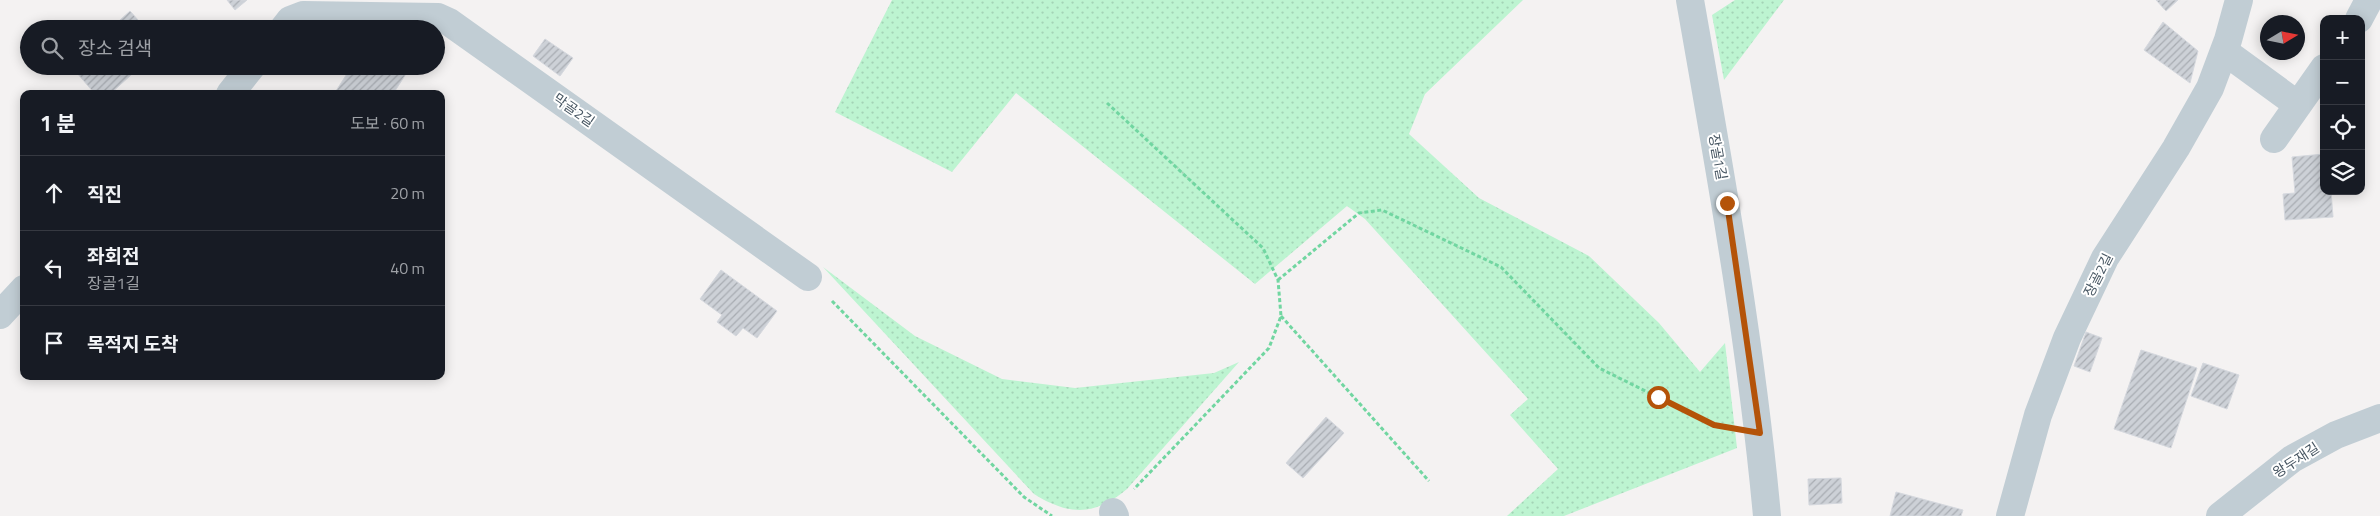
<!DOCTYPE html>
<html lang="ko">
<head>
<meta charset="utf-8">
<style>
  body { margin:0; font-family:"Titillium Web","Noto Sans KR",sans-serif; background:#20242c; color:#f1f3f6 }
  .controls { position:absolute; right:15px; top:15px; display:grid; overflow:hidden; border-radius:10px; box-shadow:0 2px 12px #0003 }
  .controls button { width:45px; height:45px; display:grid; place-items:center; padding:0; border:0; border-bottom:1px solid #363941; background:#171b24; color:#f1f3f6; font:25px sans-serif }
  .compass { position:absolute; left:2260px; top:15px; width:45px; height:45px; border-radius:50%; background:#171b24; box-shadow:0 2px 12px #0003; rotate:80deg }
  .stop { position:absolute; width:15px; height:15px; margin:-11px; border:4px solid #b45309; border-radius:50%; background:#fff }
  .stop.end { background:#b45309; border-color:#fff; box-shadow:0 1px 5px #0008 }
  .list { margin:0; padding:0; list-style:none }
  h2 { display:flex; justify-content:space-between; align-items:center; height:65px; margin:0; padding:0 20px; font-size:21px }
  h2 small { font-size:16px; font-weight:400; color:#9ea1a6 }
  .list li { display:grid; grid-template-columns:32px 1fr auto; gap:15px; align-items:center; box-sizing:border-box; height:75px; padding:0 20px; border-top:1px solid #363941 }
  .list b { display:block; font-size:19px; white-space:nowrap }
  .list p { margin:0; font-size:16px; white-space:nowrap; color:#9ea1a6 }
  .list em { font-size:16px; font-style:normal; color:#9ea1a6 }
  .icon { flex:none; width:28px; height:28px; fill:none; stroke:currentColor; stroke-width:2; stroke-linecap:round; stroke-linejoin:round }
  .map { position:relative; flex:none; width:2380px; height:516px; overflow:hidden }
  .search { position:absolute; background:#171b24; box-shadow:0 2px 12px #0003; left:20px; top:20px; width:425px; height:55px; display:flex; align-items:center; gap:12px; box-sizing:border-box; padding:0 18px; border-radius:28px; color:#9ea1a6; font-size:19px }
  .panel { position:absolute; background:#171b24; box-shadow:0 2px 12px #0003; left:20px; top:90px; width:425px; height:290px; border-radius:10px }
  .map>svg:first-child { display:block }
  .green { fill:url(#green-dots) }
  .building { fill:url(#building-hatch); stroke:#d5d8de }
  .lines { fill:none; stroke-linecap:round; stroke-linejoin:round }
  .path { stroke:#71d6a1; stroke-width:3; stroke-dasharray:4 2.5; stroke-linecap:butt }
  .minor { stroke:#c1cdd4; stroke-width:28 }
  .route { stroke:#b45309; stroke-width:6 }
  .labels { text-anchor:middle; stroke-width:4; stroke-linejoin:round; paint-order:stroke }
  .street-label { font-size:14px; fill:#475662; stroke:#fff }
</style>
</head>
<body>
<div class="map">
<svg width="2380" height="516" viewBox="0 0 2380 516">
  <defs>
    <pattern id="green-dots" width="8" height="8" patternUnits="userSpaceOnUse" patternTransform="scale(1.25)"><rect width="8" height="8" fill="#bdf4d1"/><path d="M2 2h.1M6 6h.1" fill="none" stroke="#a4d3b6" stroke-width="1.8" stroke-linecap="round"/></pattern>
    <pattern id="building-hatch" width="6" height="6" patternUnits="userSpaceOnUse" patternTransform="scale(1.25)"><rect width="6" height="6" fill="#cdd1d7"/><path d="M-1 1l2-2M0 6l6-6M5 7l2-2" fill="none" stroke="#a8acb2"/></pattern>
  </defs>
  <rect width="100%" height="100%" fill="#f4f2f2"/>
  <path class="green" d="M892,0H1523L1425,94L1409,134L1479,198L1589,256L1659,323L1700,372L1725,343L1737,448L1564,516H1507L1558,469L1510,415L1528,399L1365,219L1347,206L1255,284L1016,93L952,172L835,112Z
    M1735,0H1784L1724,80L1712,15Z
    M823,267L915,336L1002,379L1075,388L1214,373L1239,362L1127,489C1095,516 1069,516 1034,494Z"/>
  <path class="building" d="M227,0H247L235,10Z
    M2156,0H2178L2166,11Z
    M130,11L146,29H110Z
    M2163,22L2198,51L2190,83L2144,50Z
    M545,39L573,58L560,76L533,56Z
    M71,66H141L110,94H95Z
    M352,66H411L393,94H334Z
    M2324,154V191H2331L2333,217L2285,220L2283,194L2295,193L2292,157Z
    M721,270L777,311L757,338L743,328L736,336L717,322L722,315L700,299Z
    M2086,332L2102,338L2090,372L2074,366Z
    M2141,350L2197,368L2171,448L2114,429Z
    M2203,363L2239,375L2227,409L2191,396Z
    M1326,417L1344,433L1303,478L1286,463Z
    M1841,478L1842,503L1809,505L1808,479Z
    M1896,492L1963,510L1961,516H1890Z"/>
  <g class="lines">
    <path class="path" d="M1107,103L1263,248L1278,280L1281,316L1269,348L1134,489
      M1278,280L1359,213L1382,210L1501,267L1599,368L1714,425L1724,427
      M832,301L1024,497L1052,516
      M1281,316L1429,481"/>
    <path class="minor" d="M1690,0C1720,171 1751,342 1767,516
      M2359,19L2369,0
      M283,29L290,20L303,15L438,17L449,22L808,277
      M2224,51L2298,105
      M230,94L252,66
      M2274,139L2324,68
      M0,315L24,289
      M1113,512L1115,516
      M2010,516L2038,415L2067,338L2105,258L2176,148L2210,88L2228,40L2239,0
      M2220,516L2292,459L2336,435L2380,418"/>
  </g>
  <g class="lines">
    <path class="route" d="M1658,397L1714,425L1760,433L1727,203"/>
  </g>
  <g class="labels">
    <g class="street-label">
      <text transform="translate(574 110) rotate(35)" y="5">막골2길</text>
      <text transform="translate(1718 157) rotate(80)" y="5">장골1길</text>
      <text transform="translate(2098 275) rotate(-63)" y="5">장골2길</text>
      <text transform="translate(2296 460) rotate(-33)" y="5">왕두재길</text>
    </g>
  </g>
</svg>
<div class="controls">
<button>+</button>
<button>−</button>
<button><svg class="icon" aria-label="locate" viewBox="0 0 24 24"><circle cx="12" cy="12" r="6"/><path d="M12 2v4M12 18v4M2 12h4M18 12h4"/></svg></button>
<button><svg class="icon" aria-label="layers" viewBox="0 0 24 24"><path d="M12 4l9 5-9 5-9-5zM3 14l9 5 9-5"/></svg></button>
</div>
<svg class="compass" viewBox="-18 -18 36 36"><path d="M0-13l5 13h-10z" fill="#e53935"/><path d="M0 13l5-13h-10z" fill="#9ea1a6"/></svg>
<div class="stop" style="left:1658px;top:397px"></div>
<div class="stop end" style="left:1727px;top:203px"></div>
<div class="search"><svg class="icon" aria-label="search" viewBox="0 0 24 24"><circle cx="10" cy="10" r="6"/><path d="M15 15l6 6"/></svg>장소 검색</div>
<section class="panel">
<h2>1 분<small>도보 · 60 m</small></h2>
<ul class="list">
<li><svg class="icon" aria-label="ahead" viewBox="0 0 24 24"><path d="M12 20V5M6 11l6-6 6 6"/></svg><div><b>직진</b></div><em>20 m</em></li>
<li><svg class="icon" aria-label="left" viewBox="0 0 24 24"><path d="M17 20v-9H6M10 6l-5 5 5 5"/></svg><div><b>좌회전</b><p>장골1길</p></div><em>40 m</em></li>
<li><svg class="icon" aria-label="arrive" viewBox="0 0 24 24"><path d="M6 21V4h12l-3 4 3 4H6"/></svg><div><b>목적지 도착</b></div></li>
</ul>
</section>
</div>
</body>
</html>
